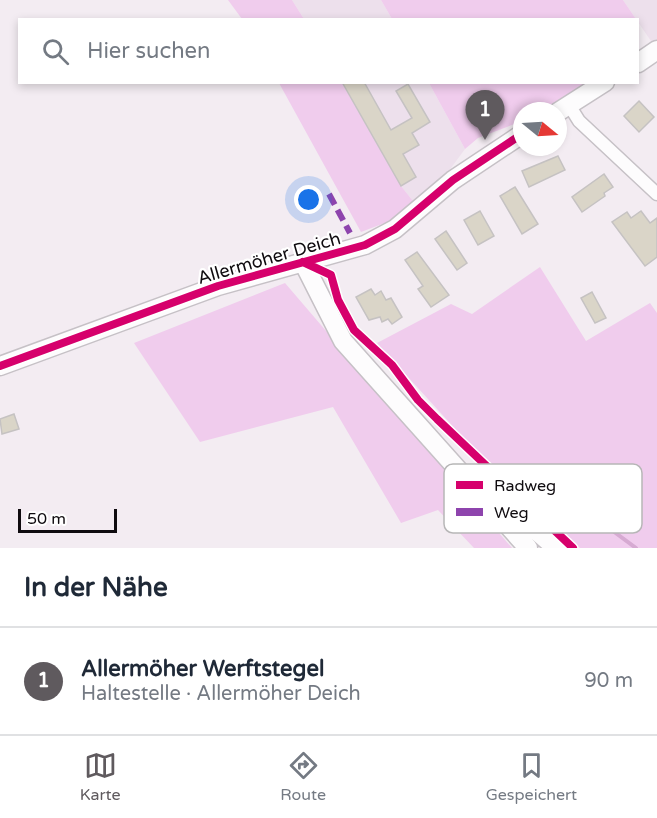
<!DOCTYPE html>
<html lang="de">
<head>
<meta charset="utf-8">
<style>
  body { margin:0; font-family:"Varela Round",sans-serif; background:#f2f2f3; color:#1f2937 }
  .compass { position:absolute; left:513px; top:102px; width:54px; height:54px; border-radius:50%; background:#fff; box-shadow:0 3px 9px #0003; rotate:108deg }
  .scale { position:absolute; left:18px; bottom:15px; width:99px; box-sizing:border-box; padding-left:6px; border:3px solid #0f0b0f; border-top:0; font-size:16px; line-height:21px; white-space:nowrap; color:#0f0b0f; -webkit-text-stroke:4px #fff; paint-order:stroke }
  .you { position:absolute; left:309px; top:200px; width:21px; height:21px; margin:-15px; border:4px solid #fff; border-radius:50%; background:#1a73e8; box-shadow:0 0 0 9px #1a73e833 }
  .badge { display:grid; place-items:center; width:39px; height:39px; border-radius:50%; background:#5f5a5e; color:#fff; font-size:20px; font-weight:700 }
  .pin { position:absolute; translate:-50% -50px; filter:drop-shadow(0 2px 3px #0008) }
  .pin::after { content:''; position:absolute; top:32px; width:21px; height:18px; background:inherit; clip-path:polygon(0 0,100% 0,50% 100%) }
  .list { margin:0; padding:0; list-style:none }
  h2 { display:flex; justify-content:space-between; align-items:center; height:78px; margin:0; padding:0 24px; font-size:26px }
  h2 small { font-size:20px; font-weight:400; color:#747a83 }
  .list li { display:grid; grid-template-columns:39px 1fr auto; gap:18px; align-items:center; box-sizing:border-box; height:108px; padding:0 24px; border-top:2px solid #e0e1e3 }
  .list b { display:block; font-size:22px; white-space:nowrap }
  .list p { margin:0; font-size:20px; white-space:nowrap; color:#747a83 }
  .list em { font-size:20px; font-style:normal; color:#747a83 }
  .icon { flex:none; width:33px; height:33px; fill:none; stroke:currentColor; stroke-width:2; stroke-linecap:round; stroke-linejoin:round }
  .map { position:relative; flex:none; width:657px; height:548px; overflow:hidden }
  .search { position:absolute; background:#fff; box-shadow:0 3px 9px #0003; left:18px; right:18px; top:18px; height:66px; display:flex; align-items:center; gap:15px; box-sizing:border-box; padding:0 21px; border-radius:0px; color:#747a83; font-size:22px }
  .sheet { height:186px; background:#fff }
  nav { display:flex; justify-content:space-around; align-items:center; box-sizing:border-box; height:84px; border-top:2px solid #e0e1e3; background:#fff; font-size:16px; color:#747a83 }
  nav a { display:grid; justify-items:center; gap:3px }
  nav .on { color:#5f5a5e }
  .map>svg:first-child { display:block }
  .built { fill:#ede0ec }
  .green { fill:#f0cced }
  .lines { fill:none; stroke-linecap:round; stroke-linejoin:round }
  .stream { stroke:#d6aad2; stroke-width:4 }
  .building { fill:#dad5c8; stroke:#c5c2c2; stroke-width:1.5 }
  .street-casing { stroke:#c6c1c6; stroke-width:15 }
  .secondary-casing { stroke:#c6c1c6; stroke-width:21 }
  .street { stroke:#fdfcfd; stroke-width:12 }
  .secondary { stroke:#fdfcfd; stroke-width:18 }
  .quiet { stroke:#8e44ad; stroke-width:6; stroke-dasharray:12 6; stroke-linecap:butt }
  .cycleway-casing { stroke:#fff; stroke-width:11 }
  .cycleway { stroke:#d6006c; stroke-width:8 }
  .labels { text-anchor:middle; stroke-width:4.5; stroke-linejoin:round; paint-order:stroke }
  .street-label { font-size:18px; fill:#0f0b0f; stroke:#fff }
  .key { fill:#fff; stroke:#b7b6b7; stroke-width:1.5 }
  .key-label { font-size:16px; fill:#0f0b0f }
</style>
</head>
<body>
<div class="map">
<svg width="657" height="548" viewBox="0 0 657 548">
  <rect width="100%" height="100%" fill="#f3ecf2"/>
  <path class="built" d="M292,0H381L392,19H304Z
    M623,0H657V40L653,44Z
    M342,83H429L465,149L448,172L413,201L401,186Z"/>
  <path class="green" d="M228,0H292L304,19H242Z
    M381,0H623L636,19H392Z
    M279,83H342L401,186L413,201L390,221L361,232Z
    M429,83H591L540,111H522V121L478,138L465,149Z
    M540,267L586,341L650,303L657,313V548H580L468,443L377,343L451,304L472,314Z
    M285,283L512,548H474L438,510L401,523L333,407L200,442L134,343Z"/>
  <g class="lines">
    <path class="stream" d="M586,511L636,548"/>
  </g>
  <path class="building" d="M342,82H364L391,130L412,118L396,91L408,84L430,122L412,133L419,145L403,154L416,177L401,186Z
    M639,101L654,117L639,132L624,116Z
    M558,156L565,170L529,187L522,171Z
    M604,174L613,187L604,193L605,196L582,212L572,197Z
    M515,187L538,224L522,234L500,196Z
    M480,211L494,236L478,245L464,220Z
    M641,211L650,223L657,218V257L645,266L612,222L627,212L631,218Z
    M446,231L467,263L457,270L435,239Z
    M417,252L449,295L431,307L418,289L423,286L405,260Z
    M371,289L375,295L381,291L386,300L391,298L402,317L392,324L388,319L382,322L380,317L369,320L356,297Z
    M592,292L606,318L595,323L581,298Z
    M14,414L19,429L2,434L0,419Z"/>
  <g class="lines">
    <defs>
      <path id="street" d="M569,105L579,121L657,194"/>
      <path id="secondary" d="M638,63L657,50
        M558,112L605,82
        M303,262L343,341L528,548
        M0,366L218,286L365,245L395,229L453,180L522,134
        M483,484L556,548"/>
    </defs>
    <use href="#street" class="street-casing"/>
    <use href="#secondary" class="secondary-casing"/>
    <use href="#street" class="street"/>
    <use href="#secondary" class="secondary"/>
    <path class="quiet" d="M329,194L350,233"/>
    <defs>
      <path id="cycleway" d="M303,262L331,275L338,300L354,330L392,365L418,400L437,419L573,548
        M0,366L218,286L365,245L395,229L453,180L522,134"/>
    </defs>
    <use href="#cycleway" class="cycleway-casing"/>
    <use href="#cycleway" class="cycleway"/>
  </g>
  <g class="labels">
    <g class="street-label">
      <text transform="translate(269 258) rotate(-16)" y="6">Allermöher Deich</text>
    </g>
  </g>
  <rect x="444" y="464" width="198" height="69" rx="9" class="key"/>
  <rect x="456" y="481" width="27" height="8" fill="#d6006c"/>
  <rect x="456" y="508" width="27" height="8" fill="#8e44ad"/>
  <g class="key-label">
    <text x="494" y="491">Radweg</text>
    <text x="494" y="518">Weg</text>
  </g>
</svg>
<svg class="compass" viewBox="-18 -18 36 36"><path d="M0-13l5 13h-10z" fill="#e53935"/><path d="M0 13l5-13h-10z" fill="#747a83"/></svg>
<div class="scale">50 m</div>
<div class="you"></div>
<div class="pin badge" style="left:485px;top:140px">1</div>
<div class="search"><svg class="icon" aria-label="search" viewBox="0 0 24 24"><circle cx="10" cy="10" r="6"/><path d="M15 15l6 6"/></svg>Hier suchen</div>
</div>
<section class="sheet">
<h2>In der Nähe<small></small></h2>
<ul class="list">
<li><span class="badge">1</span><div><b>Allermöher Werftstegel</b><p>Haltestelle · Allermöher Deich</p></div><em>90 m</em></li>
</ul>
</section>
<nav>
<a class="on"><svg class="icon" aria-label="map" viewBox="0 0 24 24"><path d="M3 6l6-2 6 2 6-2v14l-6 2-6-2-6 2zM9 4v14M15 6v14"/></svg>Karte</a>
<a><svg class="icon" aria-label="directions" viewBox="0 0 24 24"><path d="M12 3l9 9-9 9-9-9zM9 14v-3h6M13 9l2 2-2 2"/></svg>Route</a>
<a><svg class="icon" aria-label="saved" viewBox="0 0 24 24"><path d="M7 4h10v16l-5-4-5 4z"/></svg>Gespeichert</a>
</nav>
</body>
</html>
